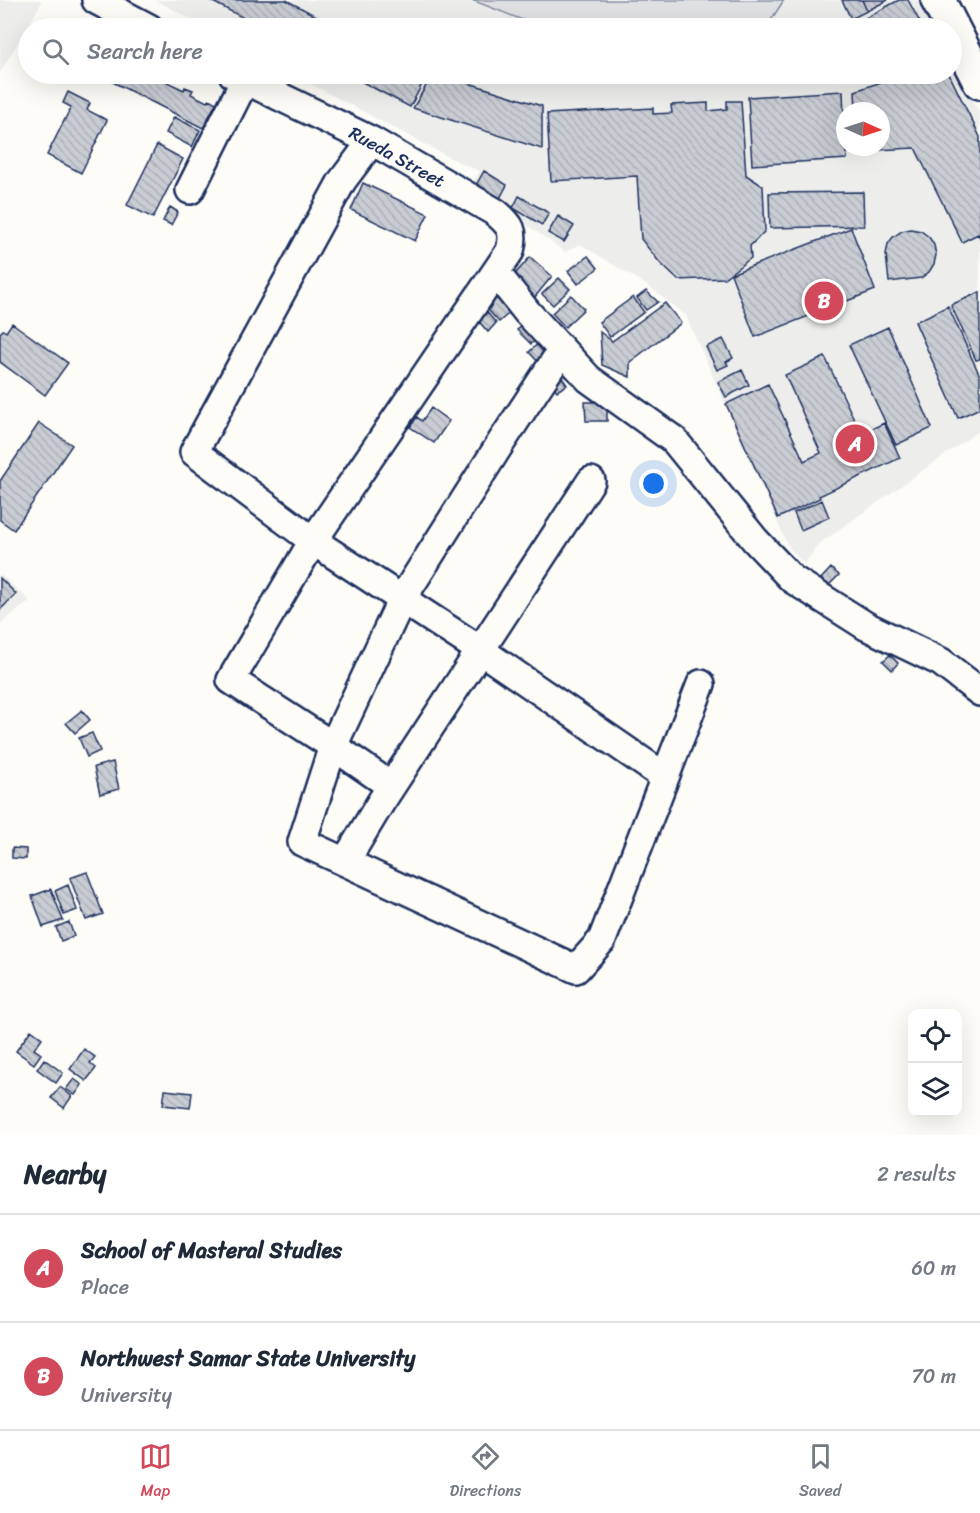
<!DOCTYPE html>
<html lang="en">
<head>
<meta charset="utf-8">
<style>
  body { margin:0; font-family:Sriracha,sans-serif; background:#f6f6f7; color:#1f2937 }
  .controls { position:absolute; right:18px; bottom:18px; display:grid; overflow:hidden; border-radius:12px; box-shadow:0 6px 24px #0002 }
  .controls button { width:54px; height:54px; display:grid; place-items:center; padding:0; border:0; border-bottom:2px solid #e0e1e3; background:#fff; color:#1f2937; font:30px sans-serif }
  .compass { position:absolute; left:836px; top:102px; width:54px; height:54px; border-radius:50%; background:#fff; box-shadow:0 6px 24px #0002; rotate:93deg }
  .you { position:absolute; left:654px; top:484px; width:21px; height:21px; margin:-15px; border:4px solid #fff; border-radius:50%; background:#1a73e8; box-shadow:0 0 0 9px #1a73e833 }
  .badge { display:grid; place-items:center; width:39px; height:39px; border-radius:50%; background:#d1495b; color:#fff; font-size:20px; font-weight:700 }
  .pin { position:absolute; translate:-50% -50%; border:3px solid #fff; box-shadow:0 2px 6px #0006 }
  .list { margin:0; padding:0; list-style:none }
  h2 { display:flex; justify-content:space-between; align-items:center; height:78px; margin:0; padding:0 24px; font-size:26px }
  h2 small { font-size:20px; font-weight:400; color:#747a83 }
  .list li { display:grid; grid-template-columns:39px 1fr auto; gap:18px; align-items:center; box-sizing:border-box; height:108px; padding:0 24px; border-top:2px solid #e0e1e3 }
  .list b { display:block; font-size:22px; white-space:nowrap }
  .list p { margin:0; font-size:20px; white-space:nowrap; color:#747a83 }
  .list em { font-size:20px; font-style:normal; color:#747a83 }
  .icon { flex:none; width:33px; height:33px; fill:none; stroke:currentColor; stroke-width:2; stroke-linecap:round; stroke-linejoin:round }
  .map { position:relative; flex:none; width:980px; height:1135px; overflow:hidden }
  .search { position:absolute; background:#fff; box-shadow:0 6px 24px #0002; left:18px; right:18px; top:18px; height:66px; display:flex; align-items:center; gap:15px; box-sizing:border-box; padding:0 21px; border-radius:33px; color:#747a83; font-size:22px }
  .sheet { height:294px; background:#fff }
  nav { display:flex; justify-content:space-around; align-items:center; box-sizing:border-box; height:84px; border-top:2px solid #e0e1e3; background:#fff; font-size:16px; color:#747a83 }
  nav a { display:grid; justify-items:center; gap:3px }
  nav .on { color:#d1495b }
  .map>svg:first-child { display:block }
  .built { fill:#edeeec; fill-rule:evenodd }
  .green { fill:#e0e1e3; stroke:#7e88a0; stroke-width:1.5 }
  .building { fill:url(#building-back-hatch); stroke:#1b2f5e; stroke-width:1.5 }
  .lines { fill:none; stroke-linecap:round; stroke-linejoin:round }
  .minor-casing { stroke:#1b2f5e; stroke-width:32 }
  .major-casing { stroke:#1b2f5e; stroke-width:38 }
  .minor { stroke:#fdfcf7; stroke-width:27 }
  .major { stroke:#fdfcf7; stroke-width:33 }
  .labels { text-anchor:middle; stroke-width:4.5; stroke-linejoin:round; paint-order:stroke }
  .street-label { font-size:18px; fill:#1b2f5e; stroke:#fdfcf7 }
</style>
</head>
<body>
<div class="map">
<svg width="980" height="1135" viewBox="0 0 980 1135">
  <defs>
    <pattern id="building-back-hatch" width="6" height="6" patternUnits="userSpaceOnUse" patternTransform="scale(1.5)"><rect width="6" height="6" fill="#c9ccd3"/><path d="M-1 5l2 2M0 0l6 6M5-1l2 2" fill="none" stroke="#acb0b8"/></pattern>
  </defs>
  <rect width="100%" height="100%" fill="#fdfcf7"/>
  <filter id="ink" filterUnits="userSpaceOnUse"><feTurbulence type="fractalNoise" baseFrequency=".0167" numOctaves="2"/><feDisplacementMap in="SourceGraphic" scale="12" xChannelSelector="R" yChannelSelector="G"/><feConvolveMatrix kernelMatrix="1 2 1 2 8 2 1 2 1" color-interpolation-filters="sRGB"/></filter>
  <g filter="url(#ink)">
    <path class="built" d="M0,0H39L42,2L0,73Z
      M155,0H921L935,28H208Z
      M952,60L980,115V430L819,544L804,564L788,546L686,316L648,286L580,244L565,252L471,185L480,171L460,163L292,74H952ZM845,111H881V147H845Z
      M0,574L30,601L0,624Z"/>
    <path class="green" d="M472,0H784L766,28H543Z"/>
    <path class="building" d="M209,0H286L339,28H263Z
      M842,0H862L867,11L851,19Z
      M862,0H888L867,11Z
      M899,0H908L923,28H856L854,24Z
      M97,74H151L160,78L161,75L169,79L167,82L184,90L185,87L193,90L191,94L207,102L209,99L216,103L203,128Z
      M347,74H424L427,75L410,107Z
      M433,74H440L542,106V149L413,108Z
      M904,74H949L980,137V238L978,234L962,242L915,148L859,151V147H881V111H856L855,91Z
      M843,91L845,147H846L847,159L752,165L748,97Z
      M68,92L90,103L87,110L107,120L81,173L47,155L71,107L63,103Z
      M727,101H741L746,175L763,186L765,231L750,246L751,258L724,278L678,280L660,263L641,239L637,176L551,181L547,114L653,108V114L672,113L671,105L708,103V111L727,109Z
      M174,117L200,130L192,147L166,133Z
      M157,145L183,159L153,218L127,205Z
      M484,171L507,185L499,200L475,187Z
      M363,183L428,214L415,241L351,210Z
      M863,192L864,226L770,228L769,193Z
      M519,196L549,213L542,225L513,208Z
      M170,207L178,212L171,225L163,221Z
      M558,216L574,226L564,242L548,233Z
      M851,228L875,290L755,337L731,274Z
      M911,229L921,231L929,237L934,245L936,255L934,264L929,272L921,278L889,282L886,254L888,244L893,237L902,231Z
      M588,256L598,268L578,284L568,271Z
      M530,257L552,276L535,297L522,286L510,280Z
      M559,278L570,289L553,305L542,294Z
      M499,286L517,306L499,322L481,302Z
      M646,291L658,302L646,310L637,298Z
      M980,292V359L976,360L951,305Z
      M571,295L584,309L565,327L552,313Z
      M633,297L644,312L610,337L599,322Z
      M665,303L681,323L630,362V377L602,365L600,332L612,341Z
      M948,306L980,376V408L958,418L915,322Z
      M485,310L496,323L488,332L476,318Z
      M530,319L543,333L531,344L517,330Z
      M12,323L68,363L45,395L0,362V333L3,330L6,332Z
      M888,327L932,428L896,445L849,345Z
      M543,339L554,351L540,364L529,352Z
      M723,339L733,358L726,362L728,365L717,370L706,347Z
      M825,357L861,434L884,423L900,458L819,496L820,498L778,518L726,404L768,384L804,461L821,453L785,375Z
      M742,370L749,385L726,397L718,382Z
      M559,373L567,385L557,391L549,379Z
      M585,402H607V421H586Z
      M431,408L449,421L434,443L410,427L417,417L422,421Z
      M39,423L72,445L14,530L0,520V481Z
      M822,500L829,517L801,530L794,513Z
      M831,568L839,575L825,589L818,582Z
      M0,578L16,594L0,610Z
      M890,655L898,663L892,670L883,661Z
      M82,710L90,720L75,733L66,723Z
      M92,733L100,751L87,757L79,738Z
      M113,762L119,789L100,794L94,767Z
      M12,848L26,849V859L12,858Z
      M87,872L103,914L86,920L70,878Z
      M68,885L77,910L64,915L55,891Z
      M51,889L63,920L43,927L32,896Z
      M69,922L74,936L61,941L56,927Z
      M31,1030L42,1038L34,1049L41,1054L34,1064L16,1051Z
      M84,1049L95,1057L90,1063L96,1068L86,1081L70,1069Z
      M44,1059L63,1073L56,1083L37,1069Z
      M74,1079L82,1085L75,1095L66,1089Z
      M60,1087L72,1096L64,1108L51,1098Z
      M165,1090L192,1093L190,1108L163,1105Z"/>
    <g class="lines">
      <defs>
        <path id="minor" d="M96,0L149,28
          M233,74L372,141L495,212C511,225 515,231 510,251L313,541L231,680L333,746L391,786
          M372,141L342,181L194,452L313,541L480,650L665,777
          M190,190L245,80
          M496,273L527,312L589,379L674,440L755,540L792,579L866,626L941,662L980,692
          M562,350L502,441L402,599L333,746L302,842L576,969L602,940L701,684
          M345,862L381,802L591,481"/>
        <path id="major" d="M938,0L980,82"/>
      </defs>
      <use href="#minor" class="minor-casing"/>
      <use href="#major" class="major-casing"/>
      <use href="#minor" class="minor"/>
      <use href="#major" class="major"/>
    </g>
  </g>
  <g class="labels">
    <g class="street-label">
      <text transform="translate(397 157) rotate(29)" y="6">Rueda Street</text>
    </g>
  </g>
</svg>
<div class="controls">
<button><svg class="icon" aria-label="locate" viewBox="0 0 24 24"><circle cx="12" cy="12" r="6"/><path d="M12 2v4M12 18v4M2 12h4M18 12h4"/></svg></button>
<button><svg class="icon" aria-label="layers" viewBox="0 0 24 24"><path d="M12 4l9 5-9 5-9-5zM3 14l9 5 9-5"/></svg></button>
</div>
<svg class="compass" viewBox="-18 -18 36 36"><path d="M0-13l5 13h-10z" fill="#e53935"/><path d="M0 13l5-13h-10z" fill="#747a83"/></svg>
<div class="you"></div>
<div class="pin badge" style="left:855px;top:444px">A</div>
<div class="pin badge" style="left:824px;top:301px">B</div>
<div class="search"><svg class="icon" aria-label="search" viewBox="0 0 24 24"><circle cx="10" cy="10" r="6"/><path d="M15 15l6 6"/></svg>Search here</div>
</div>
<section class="sheet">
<h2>Nearby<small>2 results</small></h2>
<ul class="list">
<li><span class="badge">A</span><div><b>School of Masteral Studies</b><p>Place</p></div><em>60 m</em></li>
<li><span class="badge">B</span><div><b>Northwest Samar State University</b><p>University</p></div><em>70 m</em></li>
</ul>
</section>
<nav>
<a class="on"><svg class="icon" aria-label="map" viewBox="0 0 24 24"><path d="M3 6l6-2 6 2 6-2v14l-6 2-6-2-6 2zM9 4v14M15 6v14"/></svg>Map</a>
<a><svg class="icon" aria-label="directions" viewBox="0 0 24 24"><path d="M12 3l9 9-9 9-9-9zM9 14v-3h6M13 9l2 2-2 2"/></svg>Directions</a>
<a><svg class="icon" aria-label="saved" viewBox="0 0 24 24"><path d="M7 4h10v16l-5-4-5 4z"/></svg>Saved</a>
</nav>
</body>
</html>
